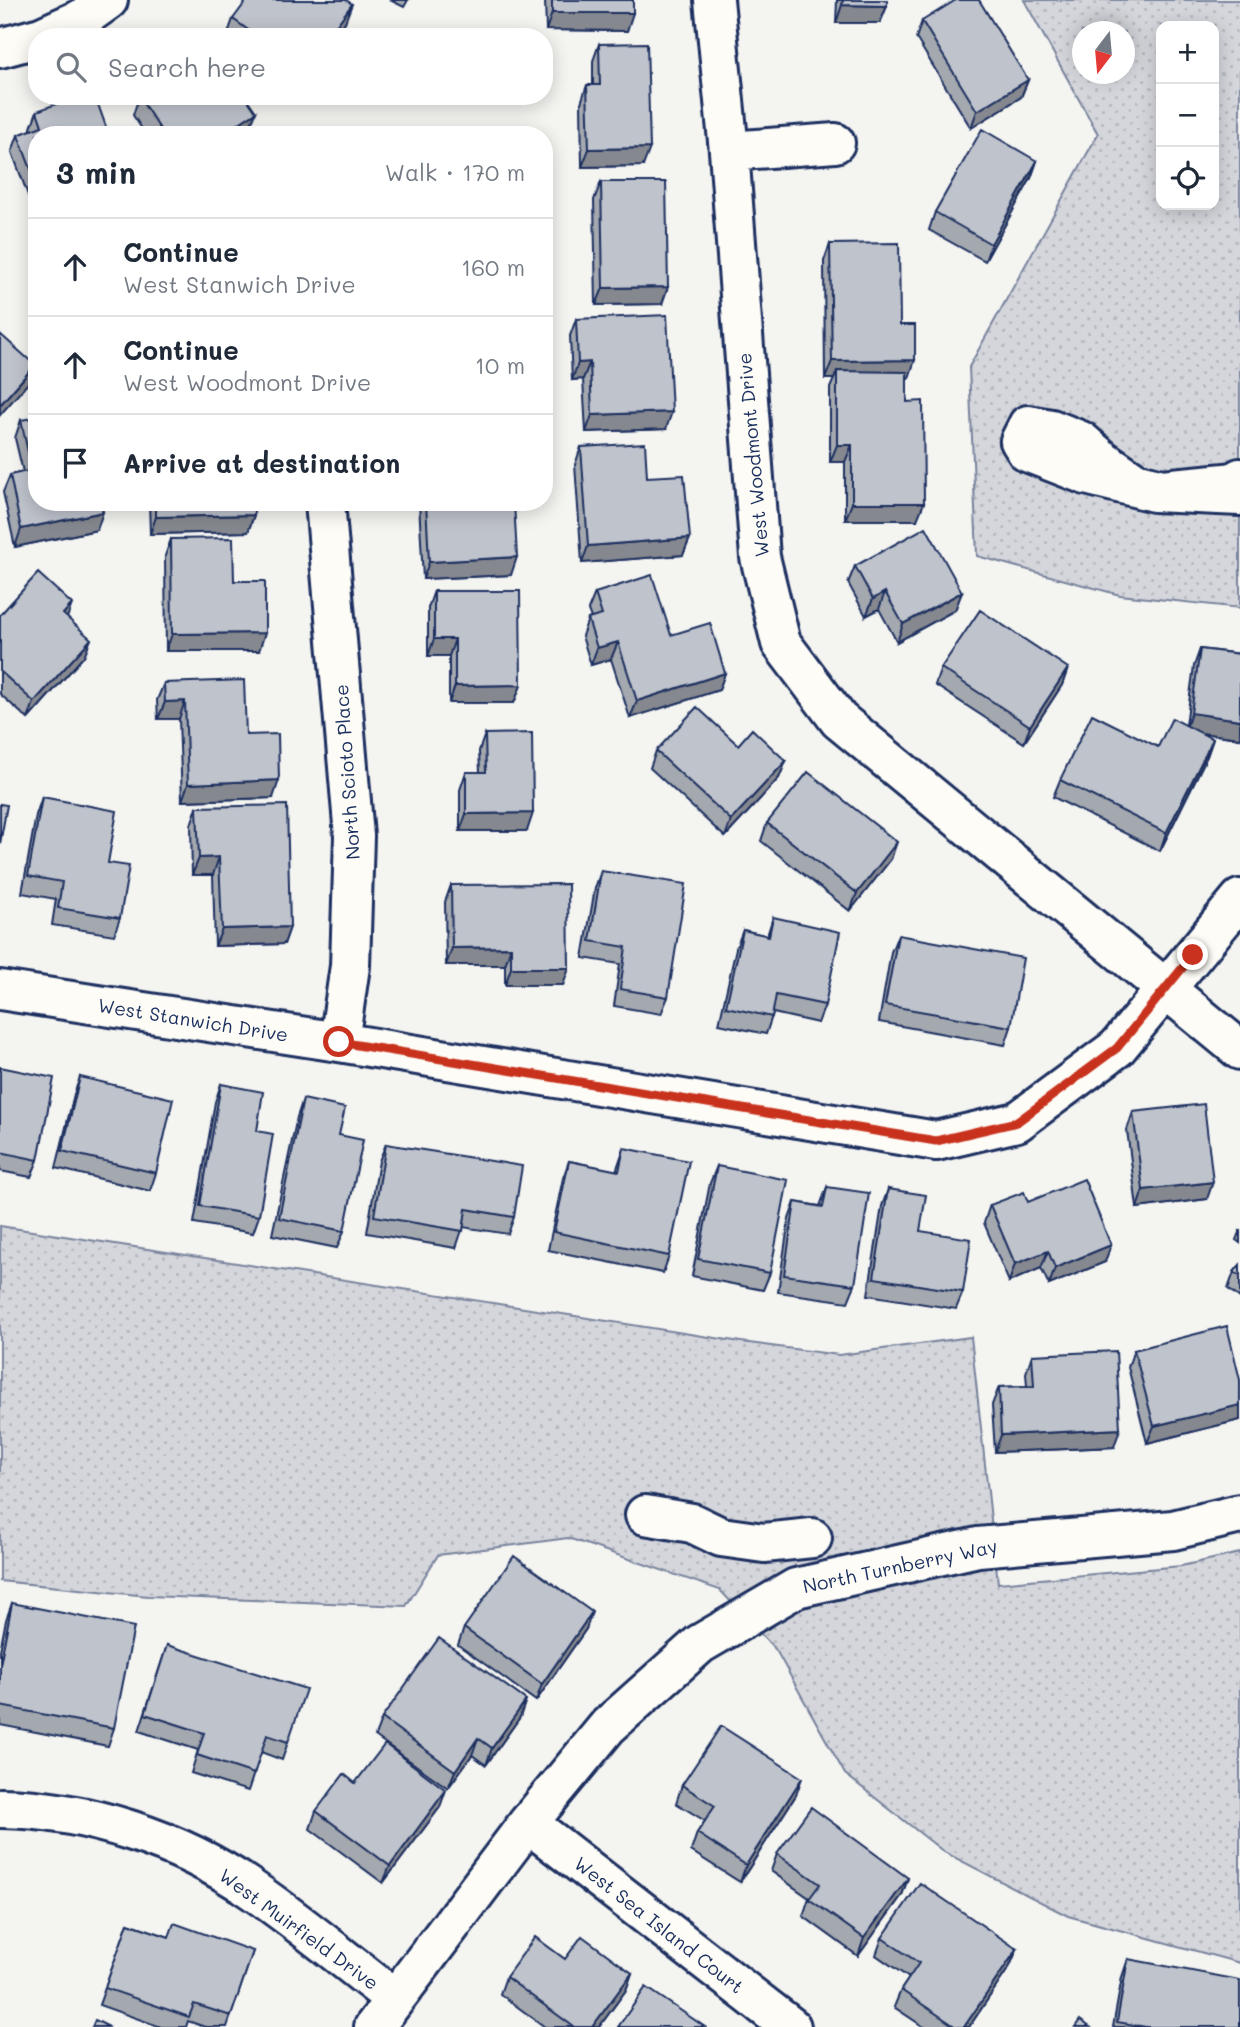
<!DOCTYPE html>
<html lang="en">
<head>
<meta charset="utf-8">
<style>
  body { margin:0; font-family:Mali,sans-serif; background:#f6f6f7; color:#1f2937 }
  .controls { position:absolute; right:21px; top:21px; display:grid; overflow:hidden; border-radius:14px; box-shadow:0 4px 18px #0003 }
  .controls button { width:63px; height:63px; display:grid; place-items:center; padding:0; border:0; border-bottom:2px solid #e0e1e3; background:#fff; color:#1f2937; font:35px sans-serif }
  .compass { position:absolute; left:1072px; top:21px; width:63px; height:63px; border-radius:50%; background:#fff; box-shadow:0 4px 18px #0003; rotate:196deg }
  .stop { position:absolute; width:21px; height:21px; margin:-16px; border:5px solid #c8321e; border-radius:50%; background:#fff }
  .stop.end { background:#c8321e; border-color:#fff; box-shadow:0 2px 7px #0008 }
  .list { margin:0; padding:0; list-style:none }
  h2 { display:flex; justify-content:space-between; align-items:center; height:91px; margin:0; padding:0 28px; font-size:30px }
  h2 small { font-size:23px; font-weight:400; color:#747a83 }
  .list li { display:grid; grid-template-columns:46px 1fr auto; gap:21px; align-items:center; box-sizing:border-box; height:98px; padding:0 28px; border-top:2px solid #e0e1e3 }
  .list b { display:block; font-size:26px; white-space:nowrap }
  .list p { margin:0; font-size:23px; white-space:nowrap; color:#747a83 }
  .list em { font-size:23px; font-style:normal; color:#747a83 }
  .icon { flex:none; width:38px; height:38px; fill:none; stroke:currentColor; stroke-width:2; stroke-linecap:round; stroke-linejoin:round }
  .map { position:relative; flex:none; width:1240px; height:2027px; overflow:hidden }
  .search { position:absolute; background:#fff; box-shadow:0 4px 18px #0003; left:28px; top:28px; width:525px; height:77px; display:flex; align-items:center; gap:18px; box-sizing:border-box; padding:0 24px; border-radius:28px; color:#747a83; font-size:26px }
  .panel { position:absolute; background:#fff; box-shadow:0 4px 18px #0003; left:28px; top:126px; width:525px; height:385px; border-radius:28px }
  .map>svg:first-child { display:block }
  .grass { fill:url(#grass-dots); stroke:#78829c; stroke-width:2; fill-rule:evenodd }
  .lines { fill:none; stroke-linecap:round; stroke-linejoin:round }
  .minor-casing { stroke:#1b2f5e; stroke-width:44 }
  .minor { stroke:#fdfcf7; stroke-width:38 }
  .wall { fill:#a4a8af; stroke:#1b2f5e; stroke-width:2 }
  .shaded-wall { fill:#86888f; stroke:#1b2f5e; stroke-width:2 }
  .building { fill:#bfc3cc; stroke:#1b2f5e; stroke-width:2 }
  .route { stroke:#c8321e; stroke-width:9 }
  .labels { text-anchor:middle; stroke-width:5; stroke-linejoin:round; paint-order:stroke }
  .street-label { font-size:19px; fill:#1b2f5e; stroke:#fdfcf7 }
</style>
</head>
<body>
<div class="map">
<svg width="1240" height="2027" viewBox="0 0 1240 2027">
  <defs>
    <pattern id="grass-dots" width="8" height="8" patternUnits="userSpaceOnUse" patternTransform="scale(1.75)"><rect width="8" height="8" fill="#d4d6db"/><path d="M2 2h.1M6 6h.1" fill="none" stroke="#b5b8be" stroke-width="1.8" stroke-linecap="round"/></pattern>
  </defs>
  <rect width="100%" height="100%" fill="#f4f4f1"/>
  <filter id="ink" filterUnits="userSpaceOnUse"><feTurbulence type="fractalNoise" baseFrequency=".0143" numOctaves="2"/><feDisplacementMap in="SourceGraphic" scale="14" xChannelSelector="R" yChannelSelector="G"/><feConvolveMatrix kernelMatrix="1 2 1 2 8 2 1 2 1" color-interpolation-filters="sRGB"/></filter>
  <g filter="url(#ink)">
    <path class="grass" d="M1024,0H1240V608L1120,595L977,556L969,367L1098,134ZM1161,26H1214V205H1161ZM1082,32H1124V74H1082Z
      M0,1226L741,1342L839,1355L971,1337L998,1583L1181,1566L1240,1553V1963L1068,1916L944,1852L845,1774L776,1650L720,1590L568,1538L438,1555L406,1606L148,1596L0,1581Z"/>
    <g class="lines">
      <defs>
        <path id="minor" d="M714,0L729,151L760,557L781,643L839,720L1240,1050
          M41,37L83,18L108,0
          M0,48L37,38
          M729,151L835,143
          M1240,478L1236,482L1162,489L1135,482L1103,460L1081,441L1051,429L1028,425L1020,441L1027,452L1086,475L1154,492L1240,496
          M325,502L354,836L350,966L339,1042
          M0,990L339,1042L936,1141L1017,1122L1117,1048L1240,899
          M645,1515L692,1523L721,1537L764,1543L812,1538
          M0,1808C86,1809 180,1840 251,1889C301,1923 347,1962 395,1999
          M528,1823L791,2027
          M374,2027L528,1823L608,1726L700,1644L796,1588L978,1547L1173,1530L1240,1514"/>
      </defs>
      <use href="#minor" class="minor-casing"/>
      <use href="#minor" class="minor"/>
    </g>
    <path class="wall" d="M390,0H408L404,7Z
      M545,0H633L627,31L546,30Z
      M837,0H887V6L880,23H836Z
      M233,19L345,22L334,37H228L227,36Z
      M922,21L1028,80L1021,97L971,128L916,38Z
      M599,44L643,166L582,167L581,103L587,85H593V61Z
      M139,97L249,129L241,135H146L133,115Z
      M37,111L109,135H37V213L35,214L12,152L18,135L31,130V128Z
      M1037,161L1031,178L985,261L929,230L935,212Z
      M601,182L662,304L596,305L594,200Z
      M830,244L900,325L909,378H907V402L917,520H845V462H830V388L834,379H825L824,261Z
      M576,319L666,429L586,432L583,379L572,380L570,336Z
      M21,420L97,530L15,547L3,492L10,475L23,472L15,438Z
      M581,447L647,477L690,538L683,555L582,563L575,465Z
      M149,502H254V515L248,532L150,534Z
      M419,502H514L511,575L423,579Z
      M171,539L234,581L259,651H166L165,556Z
      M855,566L962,592L955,610L897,642L879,609L866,616L848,583Z
      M434,591L521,685L514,703H449V656H428V608Z
      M595,593L671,635L725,673L719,690L630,718L611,659L591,665L582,636L588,619L591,618L588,610Z
      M0,615L67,618L84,656L28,719L0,694Z
      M1200,649L1240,654V738L1201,733L1213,739L1207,756L1160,851L1053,797L1060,780L1158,747L1186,725L1194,666Z
      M941,668H1068L1062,685L1024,743L935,685Z
      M164,683L246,735L273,798L182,801L179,719H158L157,700Z
      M485,734L527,831H460V790L466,772H480L479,751Z
      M656,751L786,761L779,778L725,837L650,768Z
      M42,797L108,863L120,918L114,935L52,925L56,899L22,893L36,815Z
      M197,807L290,927L284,944L215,946L213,875H192L191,825Z
      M767,823L891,859L850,911L761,841Z
      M601,871L668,997L661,1014L614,1006L620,964L583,958L595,888Z
      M451,885L569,968L563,985H505V965H446L445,902Z
      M773,917L825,1005L818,1023L773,1013L766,1034L719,1024L736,948L743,930L767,936Z
      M898,935L1011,1027L1005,1045L879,1022L891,952Z
      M0,1067L38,1160L31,1177L0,1171Z
      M80,1077L156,1173L150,1191L56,1168L74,1094Z
      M221,1084L257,1131L259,1216L253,1233L194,1223L215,1102Z
      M303,1099L339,1135L344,1231L337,1248L272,1235L297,1117Z
      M1133,1112L1207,1199L1137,1208L1127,1130Z
      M386,1144L514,1217L508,1234L463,1227L456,1248L367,1233L379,1161Z
      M624,1148L669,1256L663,1273L548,1250L563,1178L569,1161L616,1171Z
      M717,1166L770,1273L763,1290L692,1276L710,1183Z
      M827,1187L855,1285L848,1302L778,1292L789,1219L795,1202L820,1206Z
      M888,1189L920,1231L963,1292L956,1309L868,1295L882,1206Z
      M1028,1202L1105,1262L1049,1285L1041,1268L1009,1282L984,1223L990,1205Z
      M1240,1230V1243L1236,1240Z
      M1240,1265V1298L1228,1289L1234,1272Z
      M1134,1350L1240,1380V1420L1147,1443L1128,1367Z
      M1032,1355L1114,1447L995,1452L992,1405L999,1387L1027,1386L1026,1373Z
      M12,1603L114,1728L108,1746L0,1725V1650L6,1620Z
      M464,1628L586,1629L536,1701L458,1645Z
      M167,1645L288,1742L282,1760L261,1752L248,1791L191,1773L198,1750L139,1731Z
      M520,1717L486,1765L472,1755L448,1788L375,1736L382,1718Z
      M355,1783L440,1807L383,1883L310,1829L316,1811Z
      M682,1785L796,1795L740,1882L691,1851L697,1833L705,1821L676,1803Z
      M777,1854L908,1878L902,1895L858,1956L803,1916L809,1898L771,1871Z
      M128,1923L169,1937L253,1951L227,2027H205L188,2021L186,2027H161L99,2005Z
      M882,1938L1017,1949L1010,1966L969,2027H924L894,2007L901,1990L909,1978L876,1955Z
      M565,1959L632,1973L626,1990L599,2027H545L500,1994L506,1977Z
      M1128,1959L1240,2027H1113L1122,1977Z"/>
    <path class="shaded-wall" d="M352,4L345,22L334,37H328Z
      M842,5L887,6L880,23H836Z
      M552,13H633L627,31L546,30Z
      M1028,80L1021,97L971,128L977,111Z
      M256,112L249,129L241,135H221Z
      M650,148L643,166L582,167L589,149Z
      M1037,161L1031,178L985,261L991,244Z
      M668,287L662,304L596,305L603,288Z
      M915,360L909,378L837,379V371L834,379H825L832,361Z
      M590,362L583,379L572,380L578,363Z
      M35,365L29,382L0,415V405Z
      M672,412L666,429L586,432L592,415Z
      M837,445H852L845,462H830Z
      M852,503H924L917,520H845Z
      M103,512L97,530L15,547L21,529Z
      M254,515L248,532L150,534L156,517Z
      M690,538L683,555L582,563L588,546Z
      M517,557L511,575L423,579L429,562Z
      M885,592L879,609L866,616L873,599Z
      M962,592L955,610L897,642L903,624Z
      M72,604L66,621L63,614Z
      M265,633L259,651H166L172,634Z
      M91,639L84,656L28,719L34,702Z
      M434,639H455L449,656H428Z
      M618,642L611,659L591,665L597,648Z
      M1068,668L1062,685L1024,743L1030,726Z
      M725,673L719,690L630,718L637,701Z
      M521,685L514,703H449L455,686Z
      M185,701L179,719H158L165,702Z
      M1191,713L1240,720V738L1185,731Z
      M1213,739L1207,756L1160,851L1166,833Z
      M786,761L779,778L725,837L731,820Z
      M279,780L273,798L182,801L188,784Z
      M533,813L527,831H460L466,814Z
      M897,842L891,859L850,911L857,893Z
      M219,857L213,875H192L199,858Z
      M290,927L284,944L215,946L222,929Z
      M511,947L505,965H446L452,948Z
      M511,968H569L563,985H505Z
      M1213,1182L1207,1199L1137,1208L1143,1190Z
      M1111,1245L1105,1262L1049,1285L1055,1268Z
      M1048,1251L1041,1268L1009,1282L1015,1264Z
      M1240,1405V1420L1147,1443L1154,1426Z
      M1120,1429L1114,1447L995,1452L1001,1435Z
      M592,1612L586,1629L536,1701L542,1684Z
      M526,1700L520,1717L486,1765L492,1748Z
      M478,1738L472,1755L448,1788L455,1771Z
      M802,1778L796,1795L740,1882L746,1865Z
      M446,1790L440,1807L383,1883L390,1866Z
      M908,1878L902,1895L858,1956L864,1938Z
      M1017,1949L1010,1966L969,2027H964Z
      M632,1973L626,1990L599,2027H592Z"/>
    <path class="building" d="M247,0H346L352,4L328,37H258L233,19Z
      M552,0H633V13H552Z
      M843,0H887V6L842,5Z
      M956,0H979L1028,80L977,111L922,21Z
      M202,31L206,37H193Z
      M647,43L650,148L589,149L587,85H600L599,44Z
      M78,96H95L109,135H37V185L18,135L42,126L37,111Z
      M141,96H245L256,112L221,135H164L139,97Z
      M982,129L1037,161L991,244L935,212Z
      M601,182H666L668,287L603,288Z
      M899,243L900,325H915V360L832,361L830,244Z
      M667,315L672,412L592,415L590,362L578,363L576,319Z
      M0,334L35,365L0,405Z
      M837,371L907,372V402L923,401L924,503H852V445H837Z
      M37,417V502H101L103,512L21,529L10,475L32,470L21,420Z
      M645,443L647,477L684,475L690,538L588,546L581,447Z
      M156,502H254V515L156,517Z
      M426,502H514L517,557L429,562Z
      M926,527L962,592L903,624L885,592L873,599L855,566Z
      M233,538L234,581H265V633L172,634L171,539Z
      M38,573L72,604L63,614L91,639L34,702L0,671V615Z
      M652,575L671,635L710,623L725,673L637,701L618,642L597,648L588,619L602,615L595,593Z
      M434,591H520L521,685L455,686V639H434Z
      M980,610L1068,668L1030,726L941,668Z
      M1200,649L1240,654V720L1191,713Z
      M244,680L246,735L278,734L279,780L188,784L185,701L165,702L164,683Z
      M697,707L738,745L752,729L786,761L731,820L656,751Z
      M1092,714L1158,747L1172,718L1213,739L1166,833L1060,780Z
      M532,733L533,813L466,814V772H486L485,734Z
      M808,772L897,842L857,893L767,823Z
      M42,797L117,811L108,863L129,866L120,918L58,908L62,882L28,876Z
      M0,804L7,805L0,844Z
      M287,805L290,927L222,929L219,857L199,858L197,807Z
      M601,871L686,884L668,997L620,989L626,947L590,941Z
      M568,884L569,968H511V947L452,948L451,885Z
      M773,917L840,932L825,1005L776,995L772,1017L726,1007L743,930L769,936Z
      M898,935L1023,958L1011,1027L885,1005Z
      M0,1067L54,1078L38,1160L0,1152Z
      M80,1077L173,1099L156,1173L62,1151Z
      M221,1084L263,1092L257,1131L273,1134L259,1216L200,1206Z
      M303,1099L345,1108L339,1135L363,1140L344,1231L279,1218Z
      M1204,1104L1213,1182L1143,1190L1133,1112Z
      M386,1144L522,1166L514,1217L466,1209L463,1231L374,1216Z
      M624,1148L689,1161L669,1256L554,1232L569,1161L619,1171Z
      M717,1166L788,1180L770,1273L698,1259Z
      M1084,1179L1111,1245L1055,1268L1048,1251L1015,1264L990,1205L1024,1192L1028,1202Z
      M827,1187L869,1193L855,1285L784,1275L795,1202L823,1207Z
      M888,1189L926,1195L920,1231L971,1239L963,1292L874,1278Z
      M1240,1265V1276L1234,1272Z
      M1227,1326L1240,1380V1405L1154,1426L1134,1350Z
      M1116,1351L1120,1429L1001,1435L999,1387L1034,1386L1032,1355Z
      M514,1556L592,1612L542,1684L464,1628Z
      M12,1603L134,1627L114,1728L0,1706V1665Z
      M439,1638L526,1700L492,1748L478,1738L455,1771L382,1718Z
      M167,1645L306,1689L288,1742L267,1735L254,1774L197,1755L204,1733L145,1714Z
      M721,1726L802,1778L746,1865L697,1833L715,1806L682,1785Z
      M385,1744L446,1790L390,1866L316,1811L344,1774L355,1783Z
      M811,1807L908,1878L864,1938L809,1899L820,1884L777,1854Z
      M920,1883L1017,1949L964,2027H956L901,1990L919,1963L882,1938Z
      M128,1923L169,1937L174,1923L253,1951L231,2016L194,2004L189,2017L105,1988Z
      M582,1936L632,1973L592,2027H574L506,1977L535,1937L565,1959Z
      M1128,1959L1240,1980V2027H1146L1117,2022Z
      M646,1987L705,2027H618Z
      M95,2020L109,2027H92Z
      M1080,2020L1090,2027H1075Z"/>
  </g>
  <g class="lines" filter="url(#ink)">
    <path class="route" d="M339,1042L936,1141L1017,1122L1117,1048L1193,955"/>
  </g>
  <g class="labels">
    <g class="street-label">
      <text transform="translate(753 455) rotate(-95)" y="7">West Woodmont Drive</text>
      <text transform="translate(347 772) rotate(-94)" y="7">North Scioto Place</text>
      <text transform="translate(193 1020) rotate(9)" y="7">West Stanwich Drive</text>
      <text transform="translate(900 1566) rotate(-12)" y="7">North Turnberry Way</text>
      <text transform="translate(659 1925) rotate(38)" y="7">West Sea Island Court</text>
      <text transform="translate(299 1929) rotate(36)" y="7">West Muirfield Drive</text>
    </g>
  </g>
</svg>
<div class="controls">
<button>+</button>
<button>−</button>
<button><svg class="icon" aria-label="locate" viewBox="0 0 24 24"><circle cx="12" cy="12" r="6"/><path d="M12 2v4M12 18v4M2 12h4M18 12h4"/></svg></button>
</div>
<svg class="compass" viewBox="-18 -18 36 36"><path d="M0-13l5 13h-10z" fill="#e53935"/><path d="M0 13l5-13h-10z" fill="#747a83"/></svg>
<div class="stop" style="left:339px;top:1042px"></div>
<div class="stop end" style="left:1193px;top:955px"></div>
<div class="search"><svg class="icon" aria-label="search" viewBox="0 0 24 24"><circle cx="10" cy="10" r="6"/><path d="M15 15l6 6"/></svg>Search here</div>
<section class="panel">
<h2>3 min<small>Walk · 170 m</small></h2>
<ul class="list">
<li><svg class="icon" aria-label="ahead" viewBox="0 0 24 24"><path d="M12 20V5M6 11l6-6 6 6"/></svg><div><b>Continue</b><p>West Stanwich Drive</p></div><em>160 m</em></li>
<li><svg class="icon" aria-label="ahead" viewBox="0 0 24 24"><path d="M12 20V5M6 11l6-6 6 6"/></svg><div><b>Continue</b><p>West Woodmont Drive</p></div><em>10 m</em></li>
<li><svg class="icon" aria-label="arrive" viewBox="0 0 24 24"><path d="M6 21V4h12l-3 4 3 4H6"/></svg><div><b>Arrive at destination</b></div></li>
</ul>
</section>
</div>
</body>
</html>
